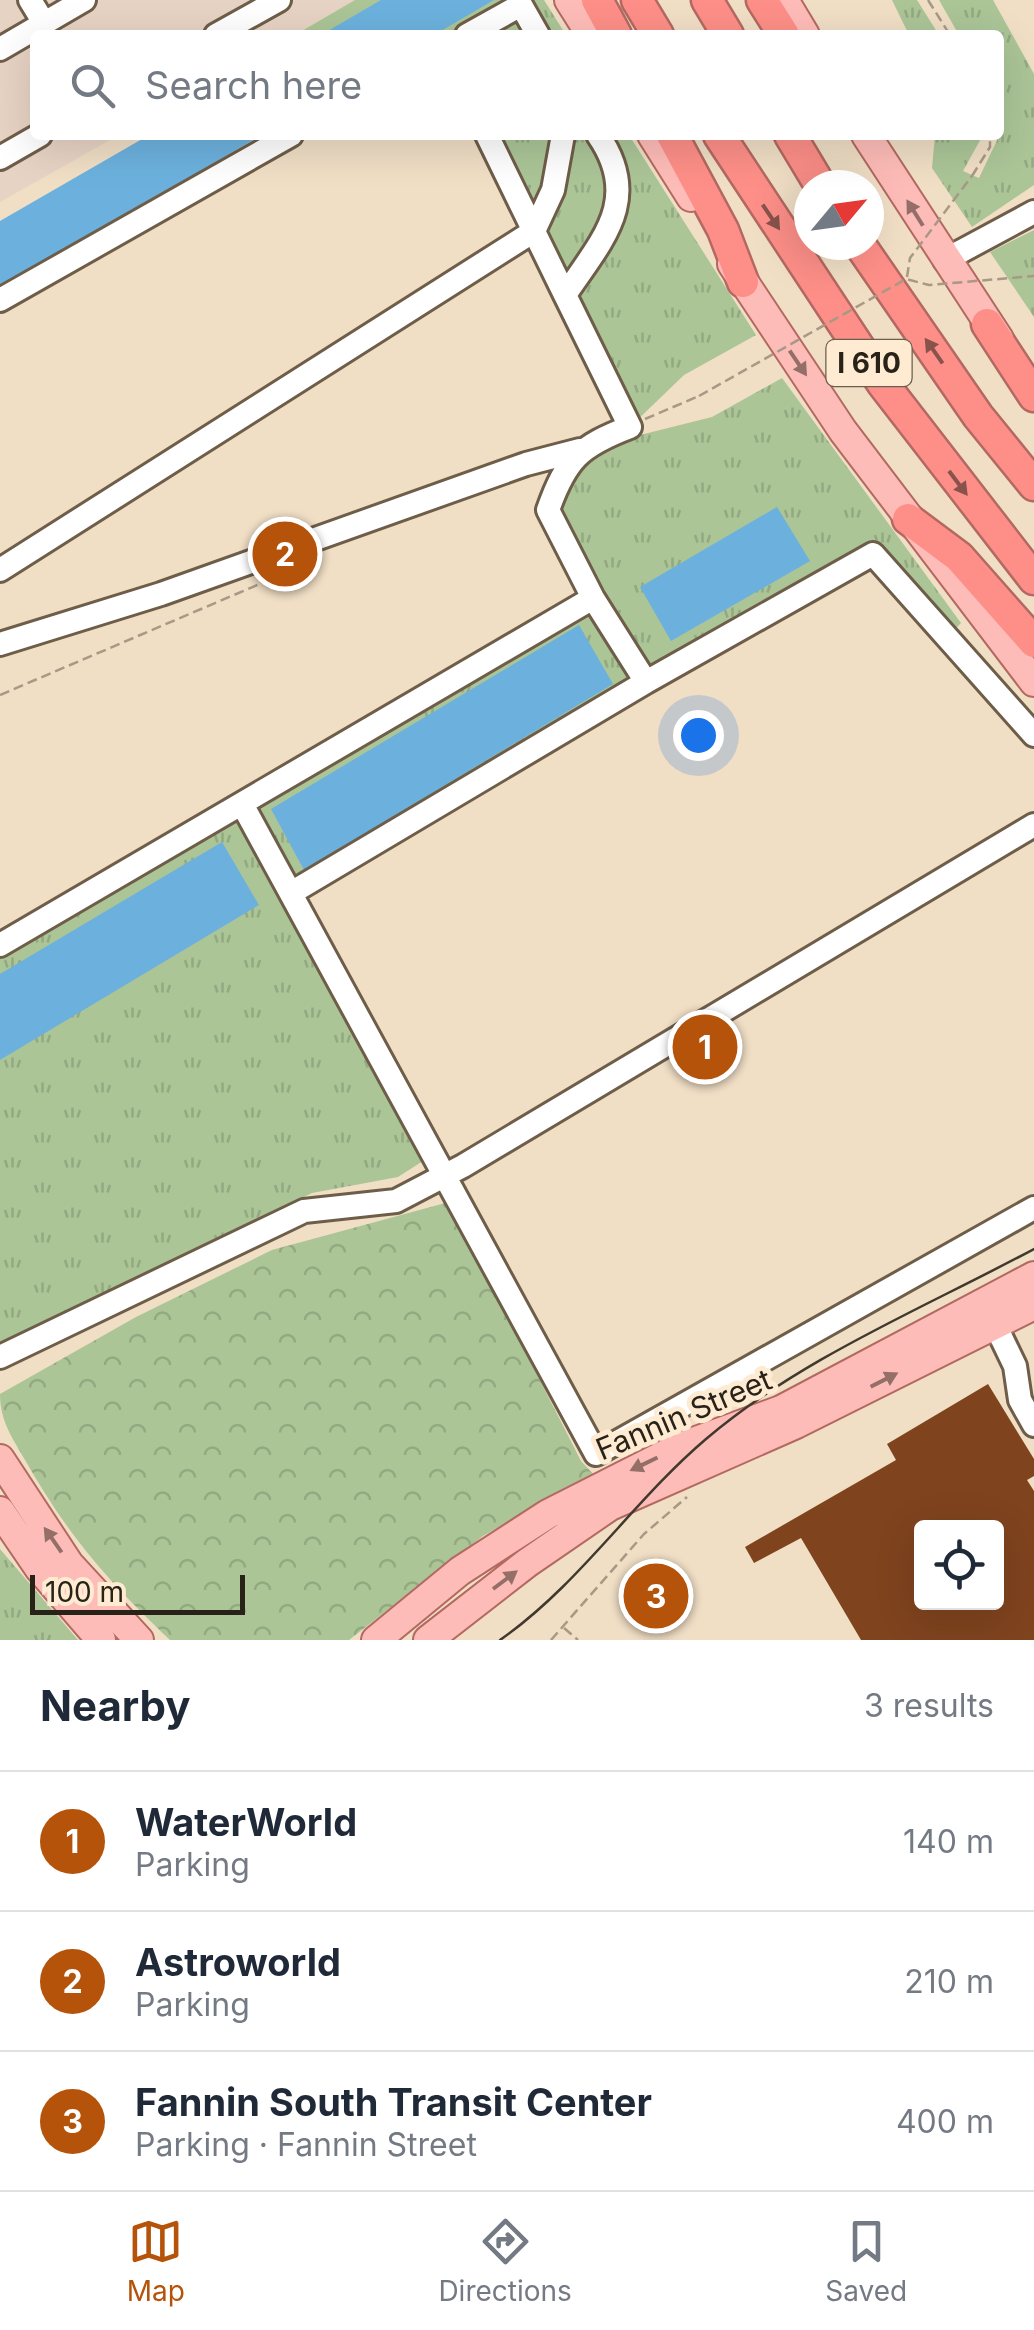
<!DOCTYPE html>
<html lang="en">
<head>
<meta charset="utf-8">
<style>
  body { margin:0; font-family:Inter,sans-serif; background:#f2f2f3; color:#1f2937 }
  .controls { position:absolute; right:30px; bottom:30px; display:grid; overflow:hidden; border-radius:10px; box-shadow:0 10px 40px #0002 }
  .controls button { width:90px; height:90px; display:grid; place-items:center; padding:0; border:0; border-bottom:2px solid #e0e1e3; background:#fff; color:#1f2937; font:50px sans-serif }
  .compass { position:absolute; left:794px; top:170px; width:90px; height:90px; border-radius:50%; background:#fff; box-shadow:0 10px 40px #0002; rotate:61deg }
  .scale { position:absolute; left:30px; bottom:25px; width:215px; box-sizing:border-box; padding-left:10px; border:5px solid #292219; border-top:0; font-size:28px; line-height:35px; white-space:nowrap; color:#292219; -webkit-text-stroke:8px #feebd2; paint-order:stroke }
  .you { position:absolute; left:698px; top:735px; width:35px; height:35px; margin:-25px; border:8px solid #fff; border-radius:50%; background:#1a73e8; box-shadow:0 0 0 15px #1a73e833 }
  .badge { display:grid; place-items:center; width:65px; height:65px; border-radius:50%; background:#b45309; color:#fff; font-size:32px; font-weight:700 }
  .pin { position:absolute; translate:-50% -50%; border:5px solid #fff; box-shadow:0 2px 10px #0006 }
  .list { margin:0; padding:0; list-style:none }
  h2 { display:flex; justify-content:space-between; align-items:center; height:130px; margin:0; padding:0 40px; font-size:42px }
  h2 small { font-size:32px; font-weight:400; color:#747a83 }
  .list li { display:grid; grid-template-columns:65px 1fr auto; gap:30px; align-items:center; box-sizing:border-box; height:140px; padding:0 40px; border-top:2px solid #e0e1e3 }
  .list b { display:block; font-size:38px; white-space:nowrap }
  .list p { margin:0; font-size:32px; white-space:nowrap; color:#747a83 }
  .list em { font-size:32px; font-style:normal; color:#747a83 }
  .icon { flex:none; width:55px; height:55px; fill:none; stroke:currentColor; stroke-width:2; stroke-linecap:round; stroke-linejoin:round }
  .map { position:relative; flex:none; width:1034px; height:1640px; overflow:hidden }
  .search { position:absolute; background:#fff; box-shadow:0 10px 40px #0002; left:30px; right:30px; top:30px; height:110px; display:flex; align-items:center; gap:25px; box-sizing:border-box; padding:0 35px; border-radius:10px; color:#747a83; font-size:38px }
  .sheet { height:550px; background:#fff }
  nav { display:flex; justify-content:space-around; align-items:center; box-sizing:border-box; height:140px; border-top:2px solid #e0e1e3; background:#fff; font-size:28px; color:#747a83 }
  nav a { display:grid; justify-items:center; gap:5px }
  nav .on { color:#b45309 }
  .map>svg:first-child { display:block }
  .commercial { fill:#e7d3c4 }
  .grass { fill:url(#grass-tufts) }
  .forest { fill:url(#forest-crowns) }
  .water { fill:#6cb1de }
  .building { fill:#7f431e; fill-rule:evenodd }
  .lines { fill:none; stroke-linecap:round; stroke-linejoin:round }
  .minor-casing { stroke:#6e5d48; stroke-width:28 }
  .major-casing { stroke:#b36961; stroke-width:32 }
  .highway-casing { stroke:#b36961; stroke-width:35 }
  .path { stroke:#a79985; stroke-width:2.5; stroke-dasharray:10 5; stroke-linecap:butt }
  .minor { stroke:#fff; stroke-width:22 }
  .major { stroke:#febcb8; stroke-width:28 }
  .highway { stroke:#fd8f88; stroke-width:30 }
  .tram { stroke:#41382e; stroke-width:2.5 }
  .path-bridge { stroke:#a79985; stroke-width:2.5; stroke-dasharray:10 5; stroke-linecap:butt }
  .oneway { fill:#946f68 }
  .oneway2 { fill:#88534b }
  .labels { text-anchor:middle; stroke-width:10; stroke-linejoin:round; paint-order:stroke }
  .shield { fill:#feebd2; stroke:#695e50; stroke-width:2.5 }
  .shield-label { font-size:28px; font-weight:bold; fill:#292219 }
  .street-label { font-size:30px; fill:#292219; stroke:#feebd2 }
</style>
</head>
<body>
<div class="map">
<svg width="1034" height="1640" viewBox="0 0 1034 1640">
  <defs>
    <pattern id="grass-tufts" width="24" height="20" patternUnits="userSpaceOnUse" patternTransform="scale(2.5)"><rect width="24" height="20" fill="#abc597"/><path d="M3 7l-1-3M5 7V3M7 7l1-3M15 17l-1-3M17 17v-4M19 17l1-3" fill="none" stroke="#93a982"/></pattern>
    <pattern id="forest-crowns" width="20" height="18" patternUnits="userSpaceOnUse" patternTransform="scale(2.5)"><rect width="20" height="18" fill="#abc597"/><path d="M2 6a3 3 0 1 1 6 0M12 15a3 3 0 1 1 6 0" fill="none" stroke="#93a982"/></pattern>
  </defs>
  <rect width="100%" height="100%" fill="#f0dec5"/>
  <path class="commercial" d="M0,0H357L295,35H35V135H119L0,202Z"/>
  <path class="grass" d="M355,0H519L538,35H295Z
    M533,0H544L566,35H550Z
    M892,0H917L939,35H909Z
    M939,0H993L1034,74V185L972,227L932,168L935,135H983L963,171L979,178L1000,134L999,35H959Z
    M487,135H629L756,335L684,375L630,427Z
    M1034,230V317L990,252Z
    M782,378L961,623L947,638L874,555L291,893L242,804L593,598L548,510L580,450L712,417Z
    M231,810L426,1159L398,1177L312,1193L0,1343V948Z
    M0,1549L78,1640H0Z"/>
  <path class="forest" d="M449,1202L581,1461L593,1474L483,1536L349,1640H170C109,1582 70,1538 28,1465C14,1440 0,1423 0,1394L136,1317L272,1250Z"/>
  <path class="water" d="M381,0H494L434,35H321Z
    M149,135H262L0,287V221Z
    M777,507L810,561L671,641L640,587Z
    M579,625L613,684L304,870L271,809Z
    M222,842L259,905L0,1060V974Z"/>
  <path class="building" d="M988,1384L1034,1459V1476L1027,1480L1034,1491V1640H861L801,1538L754,1563L745,1547L896,1460L887,1444ZM922,1528H996V1602H922Z"/>
  <g class="lines">
    <defs>
      <path id="minor" d="M30,0L44,23
        M216,35L279,0
        M467,35L521,5L538,35
        M0,49L84,0
        M487,135L565,295
        M0,158L40,135
        M945,260L1034,212
        M0,300L291,135
        M0,570L534,231L553,190L563,135
        M593,598L548,510C566,459 580,446 630,427L565,295C601,241 643,200 598,135
        M0,644L161,594L526,464L580,450
        M242,804L596,1454L1034,1208
        M291,893L646,682
        M0,945L593,598L646,682L873,554L1034,735
        M988,1310L1015,1366L1020,1400L1034,1425
        M0,1357L304,1211L396,1201L463,1166L1034,825"/>
      <path id="major" d="M569,0L591,35
        M784,0L805,35
        M652,135L691,197
        M866,135L999,339
        M732,264L843,431L1034,682
        M0,1459L69,1564L139,1640
        M0,1511L39,1568L101,1640
        M376,1640L460,1571L548,1514L680,1447L781,1410L1034,1276
        M428,1640L527,1563L610,1506L796,1424L1034,1305"/>
      <path id="highway" d="M597,0L616,35
        M637,0L658,35
        M707,0L728,35
        M762,0L784,35
        M672,135L723,230L743,282
        M719,135L883,384L1034,579
        M790,135L820,185
        M860,245L978,416L1034,485
        M987,324L1034,396
        M908,519L959,557L1034,642"/>
    </defs>
    <use href="#minor" class="minor-casing"/>
    <use href="#major" class="major-casing"/>
    <use href="#highway" class="highway-casing"/>
    <path class="path" d="M928,0L950,35
      M972,176L990,147V135
      M645,419L699,396
      M0,695L311,562
      M564,1628L578,1640
      M551,1640L644,1534L687,1497"/>
    <use href="#minor" class="minor"/>
    <use href="#major" class="major"/>
    <use href="#highway" class="highway"/>
    <path class="tram" d="M500,1640C579,1585 633,1501 706,1439C801,1358 924,1308 1034,1249"/>
    <path class="path-bridge" d="M907,277L910,258L972,176
      M699,396L906,279L929,285L1034,276"/>
  </g>
  <defs><path id="oneway-solid" d="M-6-.8H1V-3.2L6.5 0L1 3.2V.8H-6Z" transform="scale(2.5)"/></defs>
  <g class="oneway">
    <use href="#oneway-solid" transform="translate(915 213) rotate(-122)"/>
    <use href="#oneway-solid" transform="translate(798 363) rotate(56)"/>
    <use href="#oneway-solid" transform="translate(884 1380) rotate(-27)"/>
    <use href="#oneway-solid" transform="translate(644 1464) rotate(154)"/>
    <use href="#oneway-solid" transform="translate(53 1540) rotate(-125)"/>
    <use href="#oneway-solid" transform="translate(505 1580) rotate(-37)"/>
  </g>
  <g class="oneway2">
    <use href="#oneway-solid" transform="translate(771 217) rotate(56)"/>
    <use href="#oneway-solid" transform="translate(934 351) rotate(-125)"/>
    <use href="#oneway-solid" transform="translate(958 483) rotate(53)"/>
  </g>
  <g class="labels">
    <rect class="shield" x="826.5" y="340" width="85" height="46" rx="8"/>
    <g class="shield-label">
      <text x="869" y="373">I 610</text>
    </g>
    <g class="street-label">
      <text transform="translate(684 1415) rotate(-23)" y="10">Fannin Street</text>
    </g>
  </g>
</svg>
<div class="controls">
<button><svg class="icon" aria-label="locate" viewBox="0 0 24 24"><circle cx="12" cy="12" r="6"/><path d="M12 2v4M12 18v4M2 12h4M18 12h4"/></svg></button>
</div>
<svg class="compass" viewBox="-18 -18 36 36"><path d="M0-13l5 13h-10z" fill="#e53935"/><path d="M0 13l5-13h-10z" fill="#747a83"/></svg>
<div class="scale">100 m</div>
<div class="you"></div>
<div class="pin badge" style="left:705px;top:1047px">1</div>
<div class="pin badge" style="left:285px;top:554px">2</div>
<div class="pin badge" style="left:656px;top:1596px">3</div>
<div class="search"><svg class="icon" aria-label="search" viewBox="0 0 24 24"><circle cx="10" cy="10" r="6"/><path d="M15 15l6 6"/></svg>Search here</div>
</div>
<section class="sheet">
<h2>Nearby<small>3 results</small></h2>
<ul class="list">
<li><span class="badge">1</span><div><b>WaterWorld</b><p>Parking</p></div><em>140 m</em></li>
<li><span class="badge">2</span><div><b>Astroworld</b><p>Parking</p></div><em>210 m</em></li>
<li><span class="badge">3</span><div><b>Fannin South Transit Center</b><p>Parking · Fannin Street</p></div><em>400 m</em></li>
</ul>
</section>
<nav>
<a class="on"><svg class="icon" aria-label="map" viewBox="0 0 24 24"><path d="M3 6l6-2 6 2 6-2v14l-6 2-6-2-6 2zM9 4v14M15 6v14"/></svg>Map</a>
<a><svg class="icon" aria-label="directions" viewBox="0 0 24 24"><path d="M12 3l9 9-9 9-9-9zM9 14v-3h6M13 9l2 2-2 2"/></svg>Directions</a>
<a><svg class="icon" aria-label="saved" viewBox="0 0 24 24"><path d="M7 4h10v16l-5-4-5 4z"/></svg>Saved</a>
</nav>
</body>
</html>
